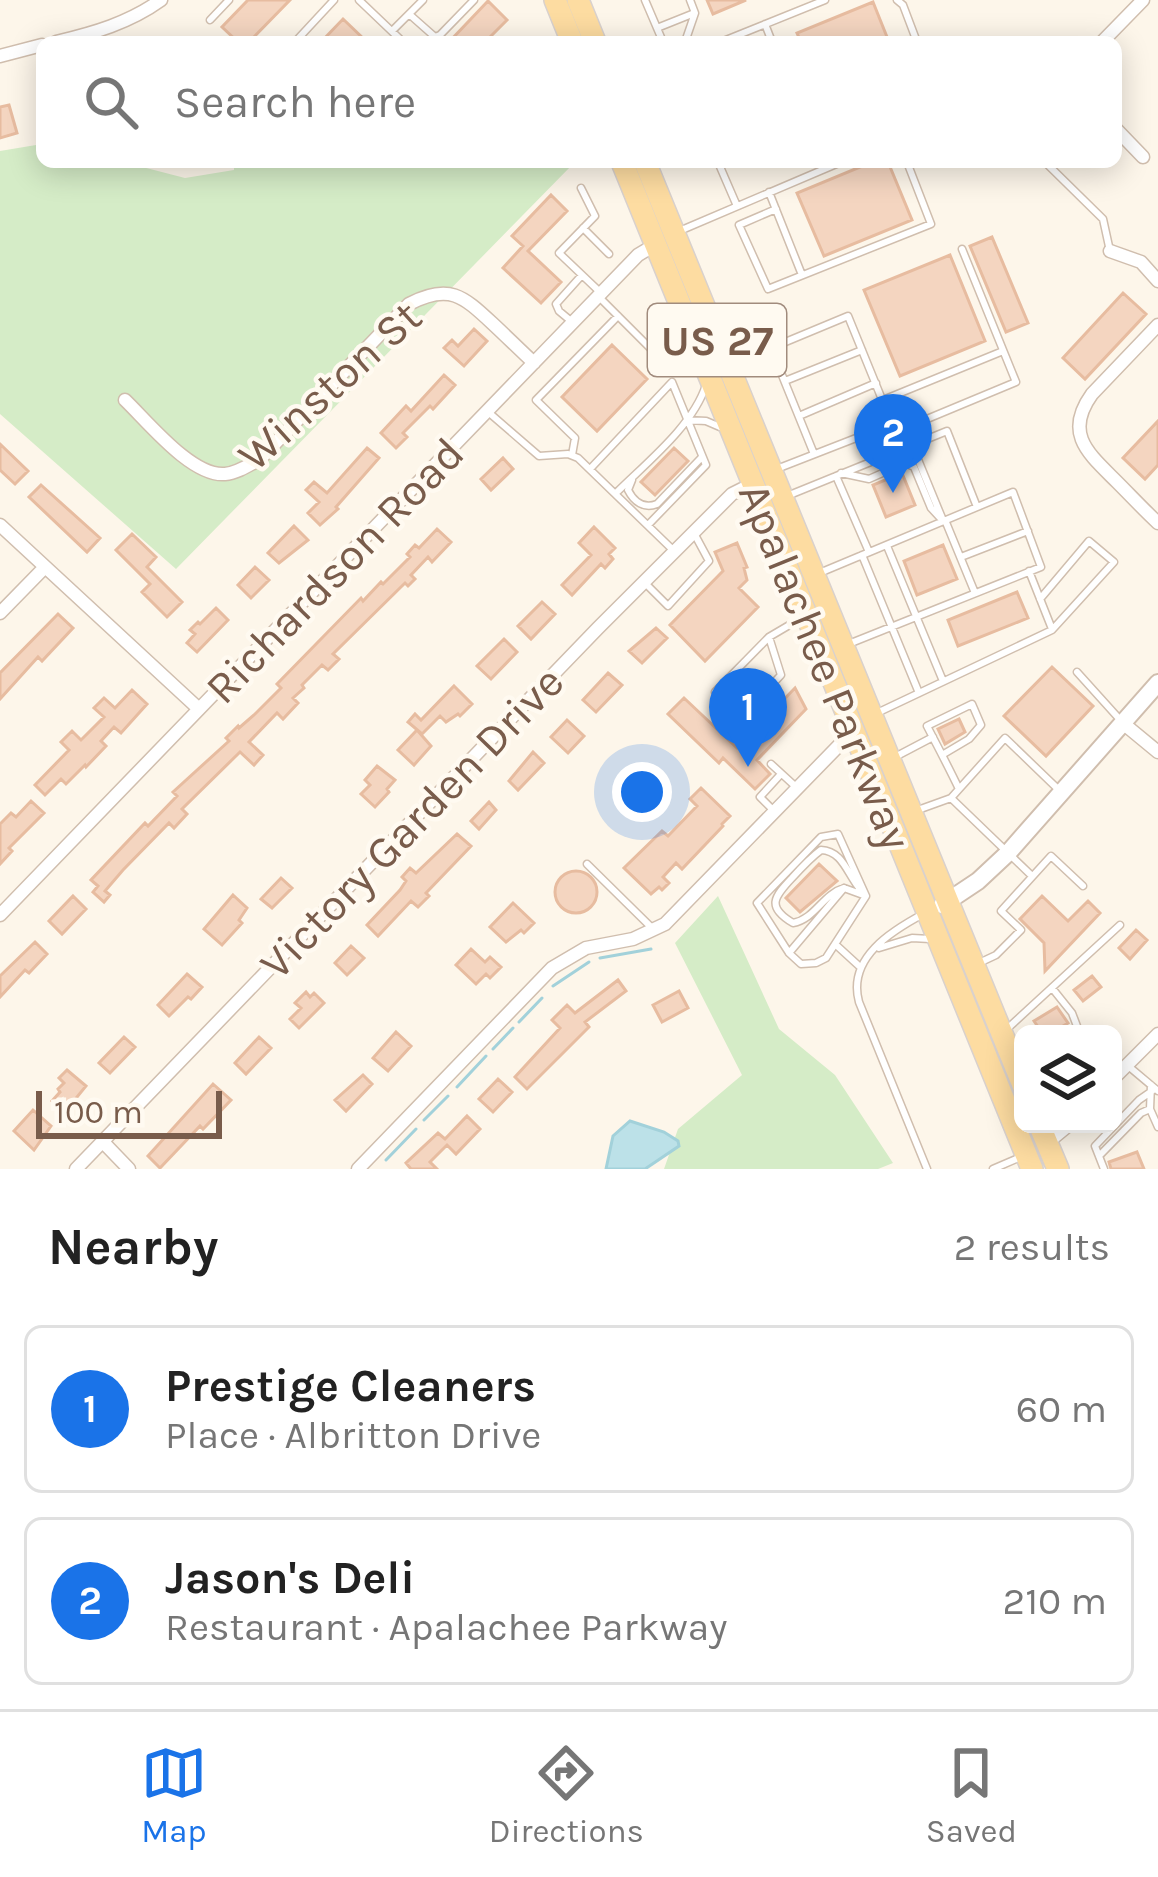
<!DOCTYPE html>
<html lang="en">
<head>
<meta charset="utf-8">
<style>
  body { margin:0; font-family:Karla,sans-serif; background:#f6f6f6; color:#222 }
  .controls { position:absolute; right:36px; bottom:36px; display:grid; overflow:hidden; border-radius:18px; box-shadow:0 6px 30px #0003 }
  .controls button { width:108px; height:108px; display:grid; place-items:center; padding:0; border:0; border-bottom:3px solid #e0e0e0; background:#fff; color:#222; font:60px sans-serif }
  .scale { position:absolute; left:36px; bottom:30px; width:186px; box-sizing:border-box; padding-left:12px; border:6px solid #795c4b; border-top:0; font-size:33px; line-height:42px; white-space:nowrap; color:#795c4b; -webkit-text-stroke:9px #fffaf1; paint-order:stroke }
  .you { position:absolute; left:642px; top:792px; width:42px; height:42px; margin:-30px; border:9px solid #fff; border-radius:50%; background:#1a73e8; box-shadow:0 0 0 18px #1a73e833 }
  .badge { display:grid; place-items:center; width:78px; height:78px; border-radius:50%; background:#1a73e8; color:#fff; font-size:39px; font-weight:700 }
  .pin { position:absolute; translate:-50% -99px; filter:drop-shadow(0 3px 6px #0008) }
  .pin::after { content:''; position:absolute; top:63px; width:42px; height:36px; background:inherit; clip-path:polygon(0 0,100% 0,50% 100%) }
  .list { margin:0; padding:0; list-style:none }
  h2 { display:flex; justify-content:space-between; align-items:center; height:156px; margin:0; padding:0 48px; font-size:51px }
  h2 small { font-size:39px; font-weight:400; color:#767676 }
  .list li { display:grid; grid-template-columns:78px 1fr auto; gap:36px; align-items:center; box-sizing:border-box; height:168px; margin:0 24px 24px; padding:0 24px; border:3px solid #e0e0e0; border-radius:18px }
  .list b { display:block; font-size:45px; white-space:nowrap }
  .list p { margin:0; font-size:39px; white-space:nowrap; color:#767676 }
  .list em { font-size:39px; font-style:normal; color:#767676 }
  .icon { flex:none; width:66px; height:66px; fill:none; stroke:currentColor; stroke-width:2; stroke-linecap:round; stroke-linejoin:round }
  .map { position:relative; flex:none; width:1158px; height:1169px; overflow:hidden }
  .search { position:absolute; background:#fff; box-shadow:0 6px 30px #0003; left:36px; right:36px; top:36px; height:132px; display:flex; align-items:center; gap:30px; box-sizing:border-box; padding:0 42px; border-radius:18px; color:#767676; font-size:45px }
  .sheet { height:540px; background:#fff }
  nav { display:flex; justify-content:space-around; align-items:center; box-sizing:border-box; height:168px; border-top:3px solid #e0e0e0; background:#fff; font-size:33px; color:#767676 }
  nav a { display:grid; justify-items:center; gap:6px }
  nav .on { color:#1a73e8 }
  .map>svg:first-child { display:block }
  .green { fill:#d5ecc7 }
  .water { fill:#bce1e8; stroke:#a2d1da; stroke-width:3 }
  .lines { fill:none; stroke-linecap:round; stroke-linejoin:round }
  .stream { stroke:#a2d1da; stroke-width:3 }
  .building { fill:#f4d5c0; stroke:#e7bca0; stroke-width:3 }
  .service-casing { stroke:#d0beae; stroke-width:9 }
  .minor-casing { stroke:#d0beae; stroke-width:15 }
  .tertiary-casing { stroke:#d0beae; stroke-width:20 }
  .primary-casing { stroke:#d9d1cd; stroke-width:24 }
  .service { stroke:#fff; stroke-width:6 }
  .minor { stroke:#fff; stroke-width:12 }
  .tertiary { stroke:#fff; stroke-width:16 }
  .primary { stroke:#fddca1; stroke-width:21 }
  .labels { text-anchor:middle; stroke-width:9; stroke-linejoin:round; paint-order:stroke }
  .shield { fill:#fffaf1; stroke:#a18b7d; stroke-width:3 }
  .shield-label { font-size:42px; font-weight:bold; fill:#795c4b }
  .street-label { font-size:45px; fill:#795c4b; stroke:#fffaf1 }
</style>
</head>
<body>
<div class="map">
<svg width="1158" height="1169" viewBox="0 0 1158 1169">
  <rect width="100%" height="100%" fill="#fdf6ea"/>
  <path class="green" d="M42,144V162H123L185,178L234,170V162L574,163L176,569L0,414V151Z
    M718,896L779,1029L835,1075L893,1163L878,1169H664L678,1129L742,1075L675,943Z"/>
  <path class="water" d="M630,1121L664,1132L678,1141L679,1146L645,1169H606L613,1136Z"/>
  <g class="lines">
    <path class="stream" d="M600,958L651,949
      M553,986L589,962
      M519,1022L542,998
      M493,1049L513,1028
      M457,1087L486,1056
      M424,1120L448,1096
      M386,1160L416,1129"/>
  </g>
  <path class="building" d="M248,0H290L249,42H238L222,27Z
    M707,0H746L713,14Z
    M488,1L507,20L485,42H449Z
    M873,2L889,42H801L797,33Z
    M343,19L367,42H321Z
    M9,105L17,133L0,138V107Z
    M872,162H888L912,220L824,256L797,193Z
    M551,195L567,211L528,251L561,282L541,303L503,268L523,246L512,236Z
    M992,237L1028,323L1006,332L970,246Z
    M950,255L985,341L900,376L864,290Z
    M1123,293L1146,314L1085,379L1063,358Z
    M474,329L487,341L464,366L444,348L452,340L458,346Z
    M612,345L647,379L597,431L562,397Z
    M444,375L455,385L433,409L430,406L403,433L407,437L396,448L381,433L406,406L411,411Z
    M1158,421V465L1145,479L1123,458Z
    M0,444L28,471L15,484L0,470Z
    M367,448L379,458L336,507L338,509L320,525L308,513L319,502L306,490L314,482L327,493Z
    M674,448L688,461L655,495L641,482Z
    M503,458L513,469L491,490L481,479Z
    M902,473L915,505L886,517L873,485Z
    M41,485L100,538L87,552L29,497Z
    M294,526L308,540L279,563L268,553Z
    M594,527L615,548L609,554L613,559L605,568L601,564L572,595L562,585L591,555L579,543Z
    M437,529L451,542L432,562L428,557L411,575L415,579L408,586L405,583L333,654L339,659L328,670L322,665L302,685L304,688L293,698L298,703L283,719L277,713L249,742L263,755L254,765L240,752L182,809L187,814L174,828L169,823L123,870L105,891L110,895L104,902L93,892L98,886L91,880L145,823L148,826L177,796L173,792L229,741L226,738L238,726L239,728L254,715L281,688L277,684L361,598L363,601L381,582L383,584L410,557L407,554L415,545L419,548Z
    M132,534L156,557L147,567L182,602L167,617L142,592L150,584L116,550Z
    M737,543L747,567L744,568L747,580L739,588L758,607L705,661L670,625L723,571L715,552Z
    M943,545L957,579L917,595L904,561Z
    M255,567L269,580L251,598L238,585Z
    M1017,592L1028,618L958,646L948,620Z
    M542,602L555,614L531,639L518,626Z
    M216,608L228,620L197,652L187,643L195,634L190,630L198,622L200,624Z
    M58,614L73,628L42,661L38,657L0,699V673Z
    M656,628L667,638L642,663L629,651Z
    M504,639L517,652L491,679L477,666Z
    M1052,667L1093,706L1046,756L1004,716Z
    M608,673L622,685L596,712L583,700Z
    M454,686L472,704L460,716L458,714L446,722L440,716L422,734L408,722L415,714L421,720Z
    M795,688L806,709L757,760L770,774L755,789L723,758L719,763L668,714L684,698L737,748Z
    M132,690L147,704L121,733L114,727L101,741L106,746L86,767L85,765L66,784L61,779L45,795L35,785L69,750L61,742L72,731L81,740L104,717L94,708L104,698L115,708Z
    M959,719L965,732L945,744L938,729Z
    M567,720L584,736L568,753L551,737Z
    M417,730L431,746L414,765L398,750Z
    M533,752L544,763L518,790L509,781Z
    M377,766L395,780L387,789L389,792L375,807L361,794L370,785L365,780Z
    M701,788L730,816L722,824L723,826L682,869L676,863L663,877L669,883L662,890L659,887L651,894L624,868L662,831L668,836L697,806L690,799Z
    M31,801L44,813L9,848L12,851L0,864V824L11,813L16,817Z
    M489,802L496,810L479,829L471,821Z
    M457,834L471,846L426,893L429,896L418,907L411,901L378,936L367,925L400,890L406,881L402,877L410,868L416,873Z
    M819,864L837,881L800,912L786,898Z
    M555 892a21 21 0 1 1 42 0a21 21 0 1 1-42 0Z
    M281,878L292,888L272,908L261,899Z
    M233,895L247,908L239,920L242,923L222,945L204,929Z
    M73,896L86,909L62,934L49,921Z
    M1042,896L1068,921L1088,901L1100,913L1045,971L1044,943L1020,919Z
    M513,903L534,923L524,933L521,930L506,942L490,927Z
    M1136,930L1147,940L1130,959L1119,948Z
    M35,942L47,954L29,973L25,970L0,997V976Z
    M351,946L364,958L347,975L335,963Z
    M471,949L485,962L490,957L501,967L490,978L486,974L476,984L456,965Z
    M187,974L202,987L191,999L188,997L169,1016L158,1005Z
    M1092,976L1101,987L1083,1001L1074,990Z
    M618,980L626,991L585,1022L589,1027L527,1089L515,1077L560,1028L552,1020L567,1005L575,1013Z
    M679,991L688,1008L662,1022L653,1005Z
    M306,992L310,997L314,993L324,1003L299,1028L290,1019L301,1008L295,1003Z
    M1057,1007L1068,1023L1050,1034H1043L1034,1021Z
    M396,1032L411,1046L388,1071L373,1058Z
    M124,1037L135,1047L110,1073L99,1063Z
    M259,1037L271,1048L246,1074L235,1063Z
    M67,1070L86,1086L64,1113L52,1101L60,1092L58,1089L64,1083L59,1078Z
    M363,1075L372,1084L346,1111L335,1100Z
    M498,1079L512,1092L493,1112L479,1099Z
    M213,1084L231,1100L203,1129L200,1126L160,1168L148,1156Z
    M33,1110L51,1126L34,1150L14,1131Z
    M467,1116L480,1129L456,1154L447,1145L430,1162L437,1169H411L406,1163L438,1133L445,1139Z
    M1137,1152L1144,1169H1111L1109,1162Z"/>
  <g class="lines">
    <defs>
      <path id="service" d="M359,0L403,42
        M645,0L663,42
        M897,0L903,5L917,42
        M409,14L435,37L440,35L474,0
        M210,20L229,0
        M765,24L772,42
        M657,28L692,14
        M392,31L423,0
        M295,42L334,0
        M685,42L695,13L690,0
        M721,42L825,0
        M718,162L737,206
        M1045,162L1103,219L1110,251
        M581,188L595,216L559,253L601,293
        M769,192L802,275
        M776,209L739,225L768,289L931,224L907,162
        M583,228L609,254
        M677,232L841,162
        M600,298L665,363
        M571,321L559,311L556,304L582,275
        M655,352L684,324
        M785,381L862,350
        M883,400L1003,351
        M487,411L539,456L568,454L578,458L674,551
        M799,416L876,383
        M687,420L706,421L720,427
        M912,445L942,518
        M814,454L771,348L848,316L892,424
        M572,455L575,438L536,400L618,316
        M590,469L672,382L706,465L648,525
        M774,470L892,424L903,429L1016,382L962,249
        M841,473L869,479L905,463L914,467L931,508L943,521
        M836,476L869,552
        M632,480L628,490C634,502 644,509 657,504L702,457
        M616,493C646,463 693,426 706,385
        M787,496L947,431L977,507
        M945,520L975,593
        M887,546L943,681
        M862,555L919,693
        M961,557L1028,531
        M1029,571L1052,629
        M817,574L1013,492L1041,567L846,645
        M644,582L668,606L709,561L695,535
        M769,637L781,675L742,717L715,692L769,637L803,617
        M1077,672L1123,723
        M879,712L1052,630L1114,562L1089,541L1040,599
        M942,755L969,739L981,725L972,704L927,726C938,747 949,768 959,789
        M893,758L933,737
        M771,764L795,786
        M951,798L1032,876
        M773,810L760,797L781,774
        M915,811L951,798L1005,738L1061,792
        M838,834L866,896L826,958L816,963L801,964L789,953L757,903L821,837Z
        M587,864L653,929
        M844,888C823,894 815,919 793,923C766,907 774,897 792,878C801,868 810,858 821,850C843,851 847,874 860,889
        M925,913C891,931 847,958 859,1002L927,1169
        M835,944L859,966
        M879,948L912,938L930,939
        M789,953L844,888L866,896
        M979,963L996,955L1021,930L1001,911L1051,856L1083,886
        M1052,988L1072,1013L1080,1034
        M1008,1028L1120,925
        M1127,1065L1158,1091
        M1151,1085L1150,1109L1158,1127
        M1099,1156L1141,1113L1150,1109
        M993,1169L1023,1156
        M1104,1169L1095,1146L1139,1100L1152,1091"/>
      <path id="minor" d="M56,42C94,33 129,23 161,0
        M1102,42L1143,0
        M0,56L42,45
        M1116,129L1143,157
        M1110,251L1141,262L1158,281
        M1158,325L1092,394C1063,434 1089,454 1117,482C1131,496 1144,510 1158,523
        M125,400C148,422 192,477 225,474C237,473 249,465 260,459L409,304C449,283 463,296 492,323C506,336 520,350 534,363
        M0,525L199,709
        M0,613L45,567
        M1124,724L1158,752
        M0,915L638,255L658,243
        M1113,1079L1158,1034
        M103,1142L129,1169
        M1047,1143L1070,1124
        M76,1169L598,628L732,494L752,484
        M358,1169L552,968L586,948L633,939L665,924L853,731"/>
      <path id="tertiary" d="M942,905L978,881L1008,853L1158,683"/>
      <path id="primary" d="M555,0L572,42
        M578,0L595,42
        M622,162L1032,1169
        M645,162L1023,1085
        M1039,1124L1058,1169"/>
    </defs>
    <use href="#service" class="service-casing"/>
    <use href="#minor" class="minor-casing"/>
    <use href="#tertiary" class="tertiary-casing"/>
    <use href="#primary" class="primary-casing"/>
    <use href="#service" class="service"/>
    <use href="#minor" class="minor"/>
    <use href="#tertiary" class="tertiary"/>
    <use href="#primary" class="primary"/>
  </g>
  <g class="labels">
    <rect class="shield" x="648" y="304" width="138" height="72" rx="9"/>
    <g class="shield-label">
      <text x="717" y="355">US 27</text>
    </g>
    <g class="street-label">
      <text transform="translate(329 385) rotate(-42)" y="16">Winston St</text>
      <text transform="translate(334 570) rotate(-46)" y="16">Richardson Road</text>
      <text transform="translate(826 666) rotate(68)" y="16">Apalachee Parkway</text>
      <text transform="translate(411 822) rotate(-46)" y="16">Victory Garden Drive</text>
    </g>
  </g>
</svg>
<div class="controls">
<button><svg class="icon" aria-label="layers" viewBox="0 0 24 24"><path d="M12 4l9 5-9 5-9-5zM3 14l9 5 9-5"/></svg></button>
</div>
<div class="scale">100 m</div>
<div class="you"></div>
<div class="pin badge" style="left:748px;top:767px">1</div>
<div class="pin badge" style="left:893px;top:493px">2</div>
<div class="search"><svg class="icon" aria-label="search" viewBox="0 0 24 24"><circle cx="10" cy="10" r="6"/><path d="M15 15l6 6"/></svg>Search here</div>
</div>
<section class="sheet">
<h2>Nearby<small>2 results</small></h2>
<ul class="list">
<li><span class="badge">1</span><div><b>Prestige Cleaners</b><p>Place · Albritton Drive</p></div><em>60 m</em></li>
<li><span class="badge">2</span><div><b>Jason's Deli</b><p>Restaurant · Apalachee Parkway</p></div><em>210 m</em></li>
</ul>
</section>
<nav>
<a class="on"><svg class="icon" aria-label="map" viewBox="0 0 24 24"><path d="M3 6l6-2 6 2 6-2v14l-6 2-6-2-6 2zM9 4v14M15 6v14"/></svg>Map</a>
<a><svg class="icon" aria-label="directions" viewBox="0 0 24 24"><path d="M12 3l9 9-9 9-9-9zM9 14v-3h6M13 9l2 2-2 2"/></svg>Directions</a>
<a><svg class="icon" aria-label="saved" viewBox="0 0 24 24"><path d="M7 4h10v16l-5-4-5 4z"/></svg>Saved</a>
</nav>
</body>
</html>
